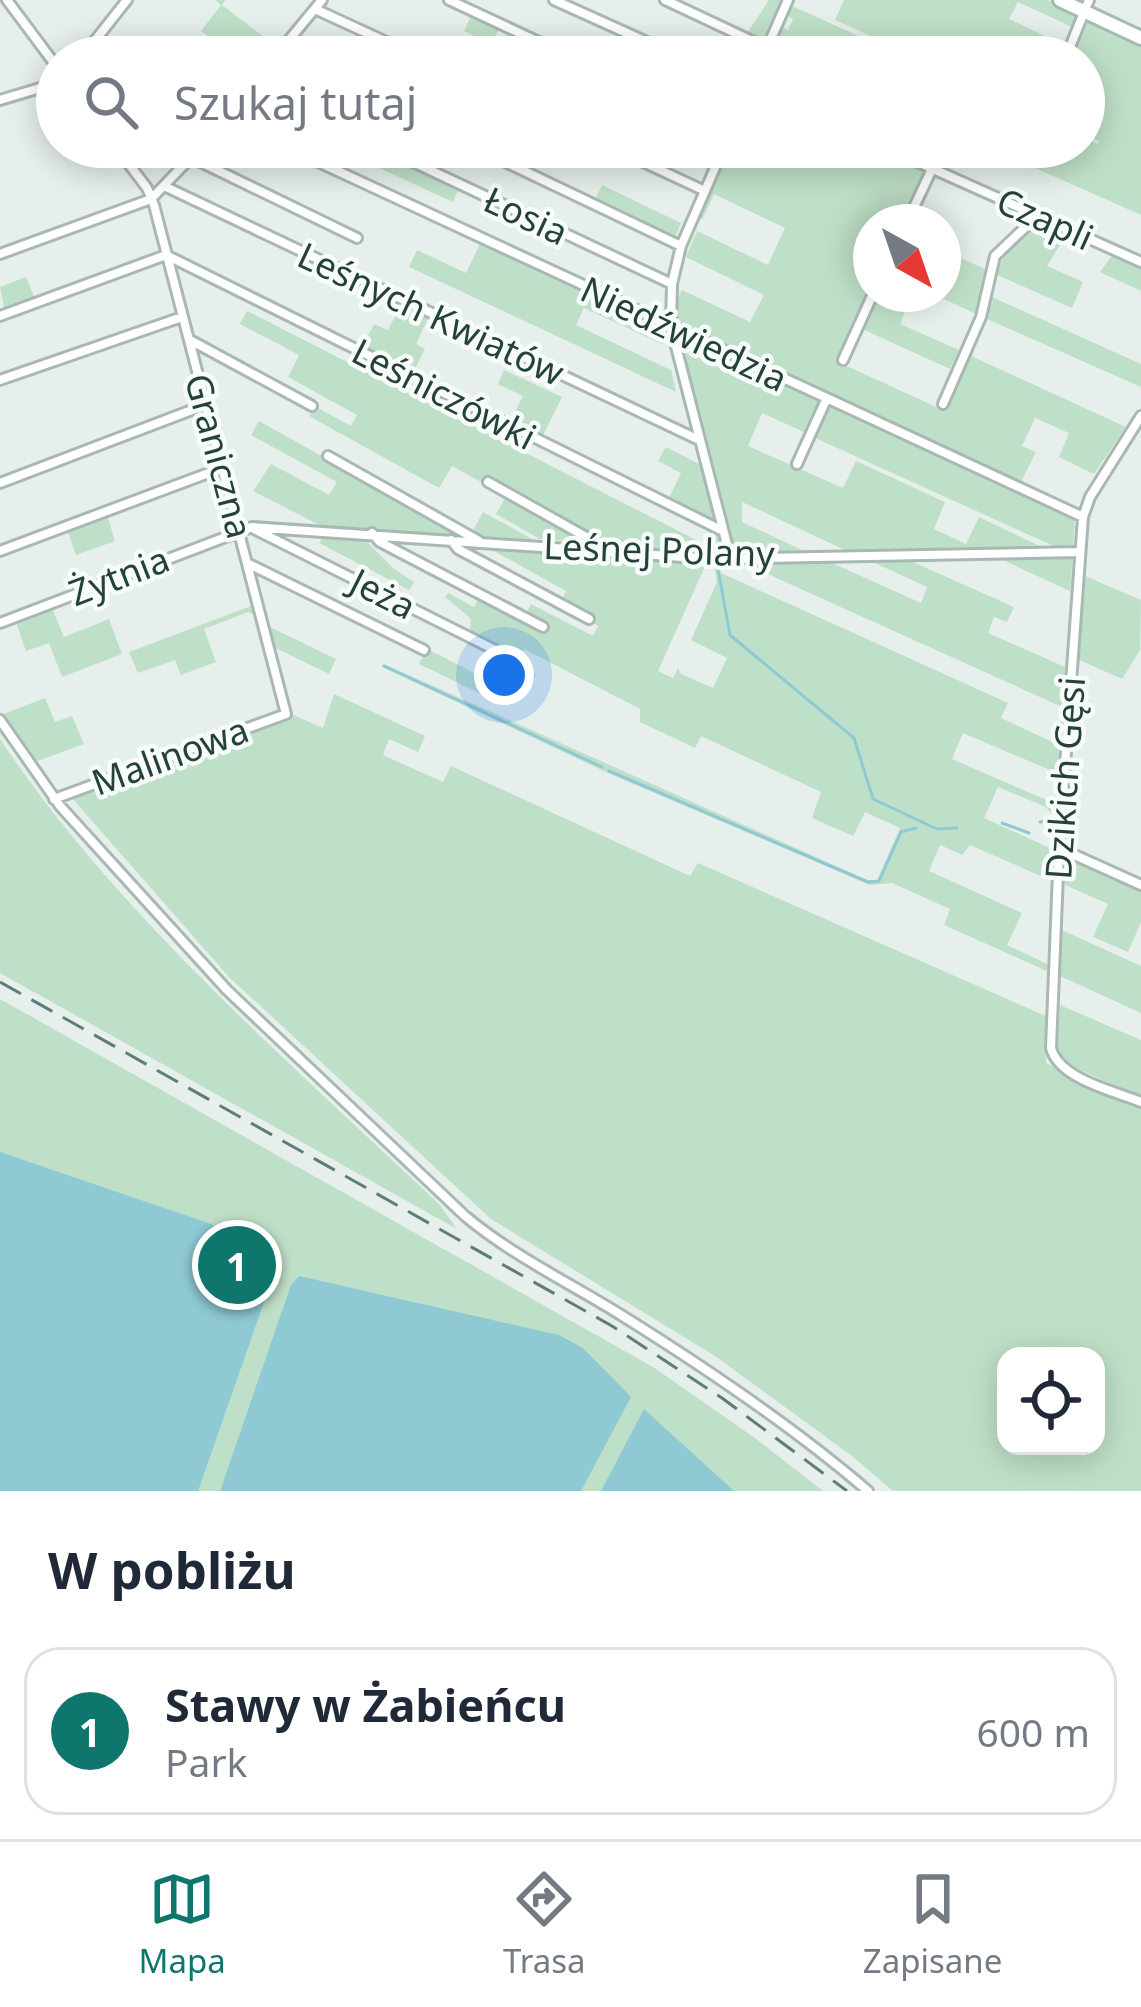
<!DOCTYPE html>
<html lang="pl">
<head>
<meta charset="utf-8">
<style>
  body { margin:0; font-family:"Noto Sans",sans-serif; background:#f2f2f3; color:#1f2937 }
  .controls { position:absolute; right:36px; bottom:36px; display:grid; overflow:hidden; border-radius:24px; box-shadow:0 6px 30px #0003 }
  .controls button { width:108px; height:108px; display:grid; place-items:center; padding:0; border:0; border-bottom:3px solid #e0e1e3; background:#fff; color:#1f2937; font:60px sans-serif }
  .compass { position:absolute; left:853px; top:204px; width:108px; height:108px; border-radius:50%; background:#fff; box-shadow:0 6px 30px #0003; rotate:140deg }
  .you { position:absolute; left:504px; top:675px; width:42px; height:42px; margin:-30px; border:9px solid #fff; border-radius:50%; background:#1a73e8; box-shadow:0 0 0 18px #1a73e833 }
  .badge { display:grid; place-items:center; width:78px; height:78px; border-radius:50%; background:#0f766e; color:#fff; font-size:39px; font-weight:700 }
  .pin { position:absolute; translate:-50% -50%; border:6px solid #fff; box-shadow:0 3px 12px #0006 }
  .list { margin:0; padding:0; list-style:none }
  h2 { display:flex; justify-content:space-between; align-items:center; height:156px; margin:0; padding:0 48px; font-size:51px }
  h2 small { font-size:39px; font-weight:400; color:#747a83 }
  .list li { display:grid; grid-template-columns:78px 1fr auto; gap:36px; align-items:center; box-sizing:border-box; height:168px; margin:0 24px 24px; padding:0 24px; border:3px solid #e0e1e3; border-radius:36px }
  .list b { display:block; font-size:45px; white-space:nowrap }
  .list p { margin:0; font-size:39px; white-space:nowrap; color:#747a83 }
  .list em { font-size:39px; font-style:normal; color:#747a83 }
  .icon { flex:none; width:66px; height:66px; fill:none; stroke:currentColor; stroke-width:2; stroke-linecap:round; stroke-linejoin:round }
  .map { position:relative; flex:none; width:1141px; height:1491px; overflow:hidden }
  .search { position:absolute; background:#fff; box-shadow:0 6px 30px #0003; left:36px; right:36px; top:36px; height:132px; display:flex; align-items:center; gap:30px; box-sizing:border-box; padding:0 42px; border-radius:66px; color:#747a83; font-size:45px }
  .sheet { height:348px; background:#fff }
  nav { display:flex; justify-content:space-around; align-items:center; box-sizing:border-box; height:168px; border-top:3px solid #e0e1e3; background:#fff; font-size:33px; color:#747a83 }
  nav a { display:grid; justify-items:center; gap:6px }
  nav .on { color:#0f766e }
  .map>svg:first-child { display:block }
  .green { fill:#bfe0c8; fill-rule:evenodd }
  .water { fill:#8ec9d4 }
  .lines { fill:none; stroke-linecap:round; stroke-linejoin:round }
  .stream { stroke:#8ec9d4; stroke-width:3 }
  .minor-casing { stroke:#a8b8b2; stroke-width:14 }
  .secondary-casing { stroke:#a4bbb3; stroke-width:18 }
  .minor { stroke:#fff; stroke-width:8 }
  .secondary { stroke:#fff; stroke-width:12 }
  .rail { stroke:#5f7d75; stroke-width:3; stroke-dasharray:24 12; stroke-linecap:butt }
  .labels { text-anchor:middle; stroke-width:9; stroke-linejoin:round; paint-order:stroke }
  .street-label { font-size:36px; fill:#24423a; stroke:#f7fbf9 }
</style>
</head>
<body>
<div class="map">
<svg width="1141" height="1491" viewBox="0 0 1141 1491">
  <rect width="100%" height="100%" fill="#e6efeb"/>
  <path class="green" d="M215,0H225L222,5L277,47L269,57H237L201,31L221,5Z
    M769,0H783L761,42L746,35Z
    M844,0H1047L1079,15L1072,27L1018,2L1009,19L1064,45L1059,57H1041L1008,42L1000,57H918L835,20Z
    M790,5L905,57H766L781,27L788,30L793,19L786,15Z
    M472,14L500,27L492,44L464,31Z
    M1089,20L1141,45V215L988,147H1084V138L1098,144L1099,141L1084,133V57H1073Z
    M370,147L460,186L453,202L364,161Z
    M640,147H678L668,170L636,156Z
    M729,147H868L927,173L905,222H871V283L836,361L945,411L971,356L1126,427L1094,474L1059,457L1069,433L1035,418L1022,446L1036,452L1019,486L674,327V306L682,290L750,322L764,295L686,257L697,231L768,265L785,228L714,194L702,220L699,212Z
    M602,185L681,223L674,240L594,202Z
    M1037,219L1068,232L1047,266L1083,282L1072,308L997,275L1006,248Z
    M481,242L658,325L664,345L584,308L576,325L671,370L676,392L409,267L417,250L466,273Z
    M943,250L985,269L976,314L933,294H943Z
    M1114,253L1141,265V291L1100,272Z
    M26,277L36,301L5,312L0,287Z
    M877,294H912L900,324L959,350L950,369L862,329Z
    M992,297L1141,364V387L987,319Z
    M402,303L429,316L416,344L425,349L412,375L361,349L374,324L388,330Z
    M247,311L710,547L708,528L718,532L724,545L723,552L711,557L612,547L488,479L485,484L452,466L439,488L309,416L316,407L351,426L357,415L288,377L299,355L240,324Z
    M677,334L821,399L806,433L762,413L748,446L843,488L856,461L945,502L934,529L966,544L979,517L1046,549L849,552L742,502V522L802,550L738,556L710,475Z
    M504,370L562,397L541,439L509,424L523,396L498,384Z
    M832,406L1075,518L1073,549L1058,548L813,437L827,407Z
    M259,421L467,537L323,527L253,491L271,464L329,495L337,482L251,435Z
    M666,447L703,466L717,525L667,502L681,473L658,461Z
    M507,495L592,542L540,539L496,514Z
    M483,512L534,540H485L472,532Z
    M107,515L115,541L76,555L67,529Z
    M325,534L365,540L393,568L414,582L409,590L319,543Z
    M483,545L707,562L658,671L673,678L678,668L681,674L713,688L727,658L691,640L717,582L714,562L719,563L721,573L1008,703L1001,718L1059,745L1057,773L963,733L952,759L1051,802V813L1046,807L998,787L984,818L1052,849L1050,880L970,845L962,855L940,845L929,871L1022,913L1007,945L1047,964V971L944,925L950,909L892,883L870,885L608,773L382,667L384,664L867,880H877L900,828L865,812L853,836L812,818L821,792L701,736L695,748L640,722V709L524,649L517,659L469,634L471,619L445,597L448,593L474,607L480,595L525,616L531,604L593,636L598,626L561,602L566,591Z
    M1073,555L1070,591L996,557Z
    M821,558L921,603L927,587L864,558L906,559L1014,607L1007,622L994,617L988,633L1065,667L1062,707L739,561Z
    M1085,576L1141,600L1140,650L1122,679L1077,659Z
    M51,606L64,637L109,619L122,654L62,677L49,643L26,651L15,620Z
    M251,606L253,614L248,612L204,629L216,662L181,675L175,660L138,673L129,652Z
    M266,625L336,659L329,674L272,646Z
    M427,649L504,688L485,696L419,664Z
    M490,651L536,674L531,686L484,662Z
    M334,694L425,736L418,752L389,739L383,755L443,782L451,766L690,876L698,863L1048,1017L1046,1063L1141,1106V1491H893L852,1456L715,1356L491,1219L229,977L71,797L286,721L289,713L323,728ZM1006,1356H1096V1446H1006Z
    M45,698L55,722L72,716L84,744L32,763L1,715Z
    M0,739C116,913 288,1061 440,1205L457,1229L0,973Z
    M1065,855L1141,889V922L1128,952L1093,937L1108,904L1063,884Z
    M1062,930L1141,966V1013L1060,976Z
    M0,999L653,1367L755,1438L823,1491H0Z
    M1060,1005L1141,1040V1098L1061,1061L1057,1053Z"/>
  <path class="water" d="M0,1152L211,1224L278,1262L198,1491H0Z
    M299,1276L559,1335L583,1348L631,1397L581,1491H220L291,1285Z
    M644,1409L734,1491H601Z"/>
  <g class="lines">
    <path class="stream" d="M717,564L730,635L854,738L873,799L937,829L957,828
      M384,666L602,767
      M609,771L868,882L879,881L901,832L916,828
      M1040,822L1056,819L1057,814
      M1002,823L1029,833"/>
    <defs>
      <path id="minor" d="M7,0L57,67
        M449,0L571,57
        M554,0L680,57
        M665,0L767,48
        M315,9L419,57
        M291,38L332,57
        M82,57L127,0
        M275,57L322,0
        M763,57L788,0
        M1066,57L1089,0
        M0,100L57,83
        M286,147L1083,517
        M381,147L672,284
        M474,147L681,246
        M611,147L705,191
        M724,147L681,246L672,284L671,327L731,560
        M884,147L1141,262
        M192,158L357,238
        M164,186L699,440
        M907,222L932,169
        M0,254L151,199L201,147
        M168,256L723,531
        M0,316L166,255
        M190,340L312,406
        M843,360L873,294
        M0,380L182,317
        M943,404L981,317L995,256L1038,215
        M1141,416L1090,497L1083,517L1059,848L1051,1048C1059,1079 1114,1091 1141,1102
        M328,456L479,541
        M797,464L826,400
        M488,482L604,547
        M0,483L205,405
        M254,529L515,660
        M372,533L380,542L543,627
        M451,540L458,549L589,619
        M0,551L222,468
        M249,564L424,650
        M0,623L252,527L712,559L1079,552
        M0,720L60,806L227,990L465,1216C513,1256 568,1282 621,1315C706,1368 791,1425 868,1491
        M54,799L286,714L154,205L147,188L116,147
        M1059,848L1141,885"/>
      <path id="secondary" d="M1060,0L1141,38"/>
    </defs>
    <use href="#minor" class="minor-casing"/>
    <use href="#secondary" class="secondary-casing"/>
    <use href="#minor" class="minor"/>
    <use href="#secondary" class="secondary"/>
    <path class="rail" d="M0,982L612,1326L722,1398L847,1491"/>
  </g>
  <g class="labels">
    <g class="street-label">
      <text transform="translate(526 216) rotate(25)" y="13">Łosia</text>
      <text transform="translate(1045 219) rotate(24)" y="13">Czapli</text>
      <text transform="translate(431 314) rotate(25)" y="13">Leśnych Kwiatów</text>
      <text transform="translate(684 334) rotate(25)" y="13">Niedźwiedzia</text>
      <text transform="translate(444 394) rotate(27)" y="13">Leśniczówki</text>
      <text transform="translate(219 456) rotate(75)" y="13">Graniczna</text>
      <text transform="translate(659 550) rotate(2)" y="13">Leśnej Polany</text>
      <text transform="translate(119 576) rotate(-21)" y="13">Żytnia</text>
      <text transform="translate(383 594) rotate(27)" y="13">Jeża</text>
      <text transform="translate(170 756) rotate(-20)" y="13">Malinowa</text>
      <text transform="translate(1065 778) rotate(-86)" y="13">Dzikich Gęsi</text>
    </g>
  </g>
</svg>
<div class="controls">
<button><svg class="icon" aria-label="locate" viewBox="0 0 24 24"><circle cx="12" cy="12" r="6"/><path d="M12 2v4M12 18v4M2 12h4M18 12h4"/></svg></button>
</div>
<svg class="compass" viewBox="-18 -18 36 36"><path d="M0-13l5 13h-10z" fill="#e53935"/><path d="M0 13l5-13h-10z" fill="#747a83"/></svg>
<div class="you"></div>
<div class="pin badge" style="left:237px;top:1265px">1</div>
<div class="search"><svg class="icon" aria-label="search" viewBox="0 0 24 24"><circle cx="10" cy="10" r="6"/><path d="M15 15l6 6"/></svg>Szukaj tutaj</div>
</div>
<section class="sheet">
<h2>W pobliżu<small></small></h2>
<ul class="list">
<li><span class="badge">1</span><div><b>Stawy w Żabieńcu</b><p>Park</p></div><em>600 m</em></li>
</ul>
</section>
<nav>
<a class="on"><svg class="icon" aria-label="map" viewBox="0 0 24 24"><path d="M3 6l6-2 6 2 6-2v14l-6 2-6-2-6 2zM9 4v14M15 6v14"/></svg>Mapa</a>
<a><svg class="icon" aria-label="directions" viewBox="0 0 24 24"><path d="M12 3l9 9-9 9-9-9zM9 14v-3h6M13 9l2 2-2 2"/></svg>Trasa</a>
<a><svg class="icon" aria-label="saved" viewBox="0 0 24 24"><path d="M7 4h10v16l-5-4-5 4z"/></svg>Zapisane</a>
</nav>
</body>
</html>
